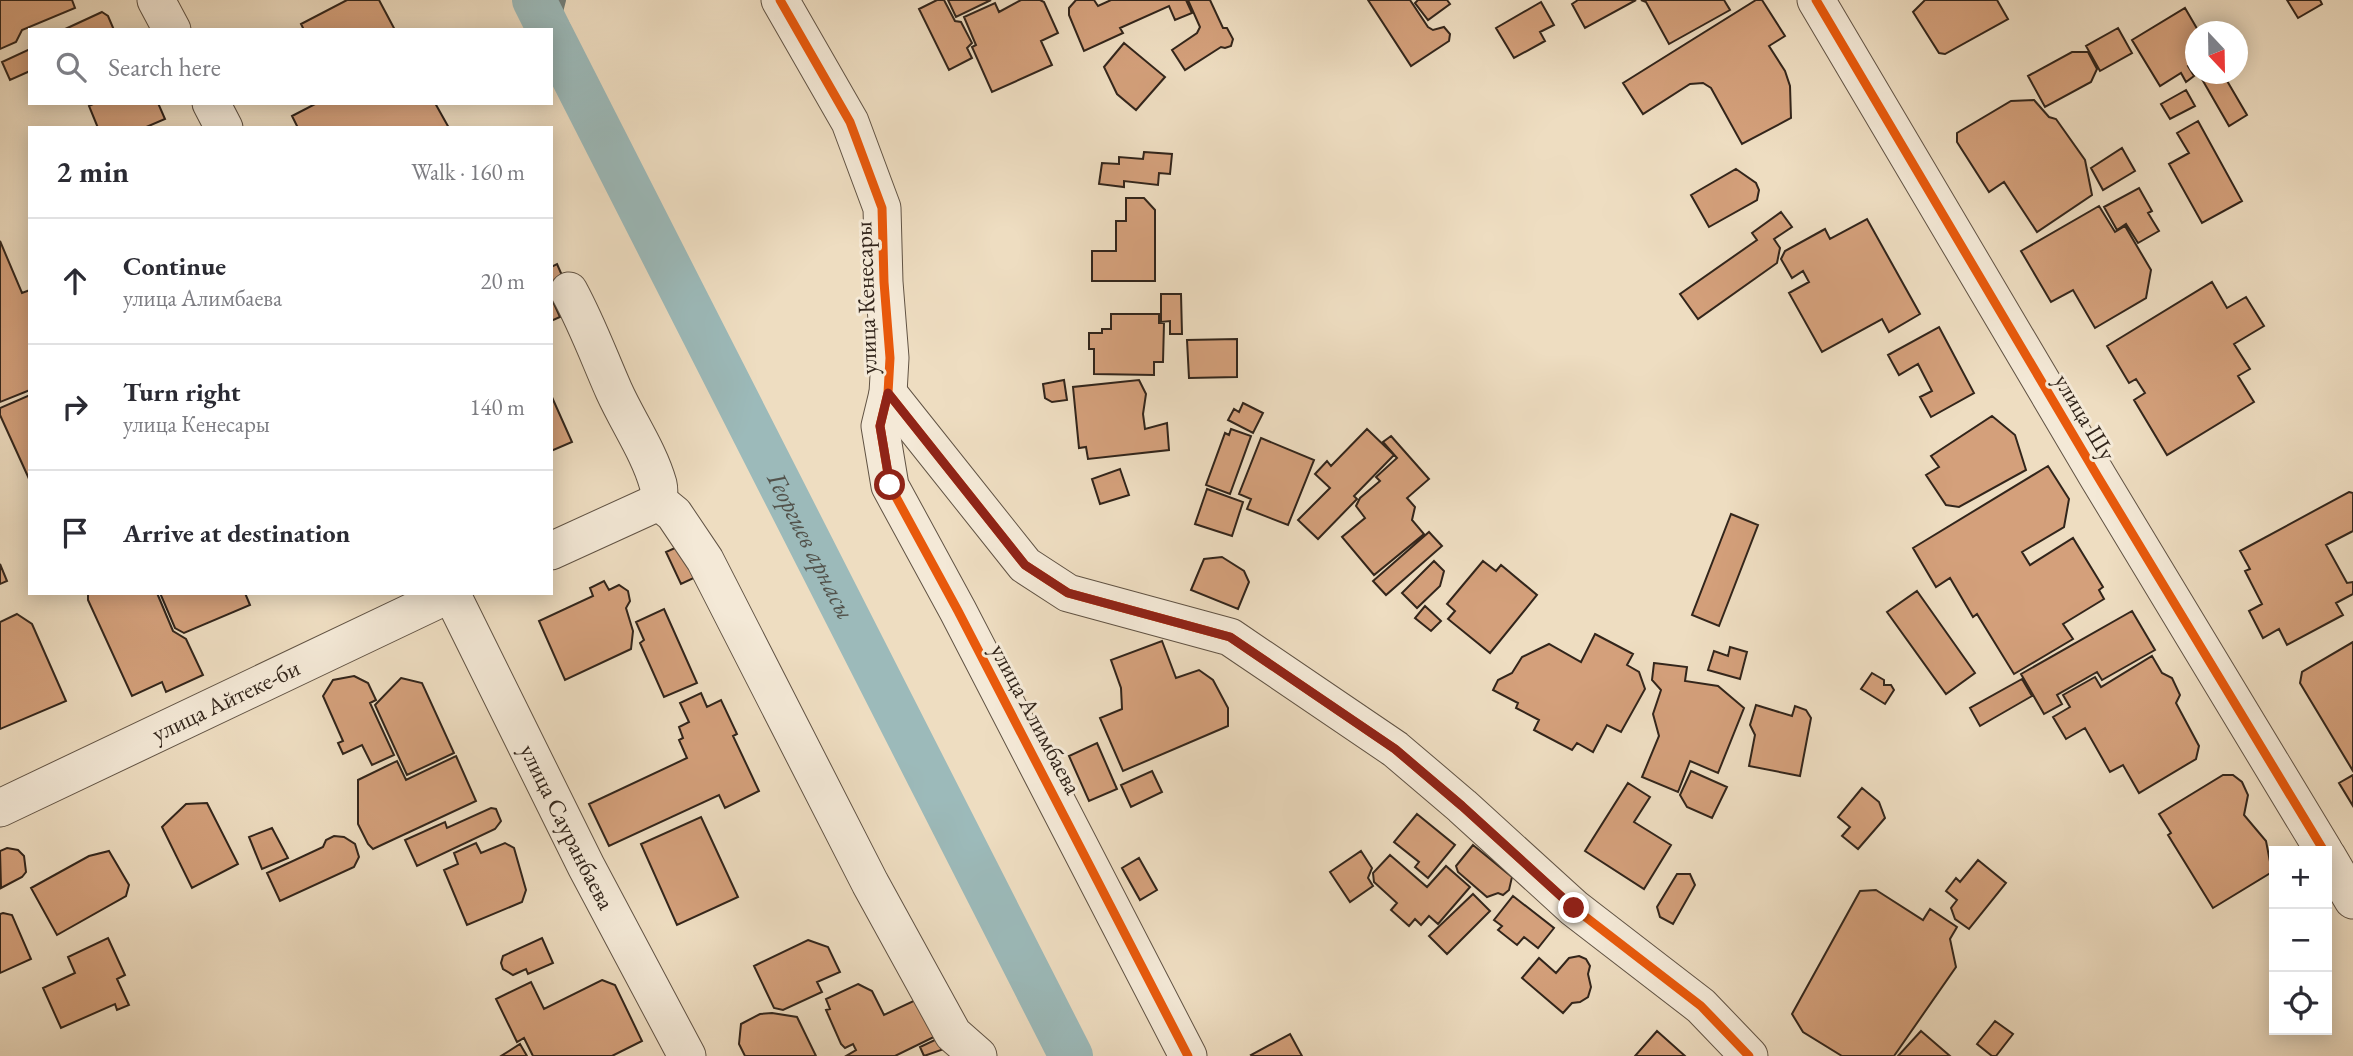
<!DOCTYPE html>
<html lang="en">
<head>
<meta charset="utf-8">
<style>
  body { margin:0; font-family:"EB Garamond",serif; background:#f7f7f7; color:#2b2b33 }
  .controls { position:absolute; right:21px; bottom:21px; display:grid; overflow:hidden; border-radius:0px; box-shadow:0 4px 18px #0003 }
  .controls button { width:63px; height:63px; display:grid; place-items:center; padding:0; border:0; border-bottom:2px solid #e1e1e2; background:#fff; color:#2b2b33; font:35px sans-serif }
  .compass { position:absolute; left:2185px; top:21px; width:63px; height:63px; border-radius:50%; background:#fff; box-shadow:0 4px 18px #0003; rotate:158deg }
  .stop { position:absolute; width:21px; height:21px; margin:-16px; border:5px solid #8f2418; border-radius:50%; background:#fff }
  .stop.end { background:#8f2418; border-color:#fff; box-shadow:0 2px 7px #0008 }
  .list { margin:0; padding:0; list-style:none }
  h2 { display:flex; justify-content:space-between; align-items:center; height:91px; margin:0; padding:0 28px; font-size:30px }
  h2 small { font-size:23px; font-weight:400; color:#7c7c81 }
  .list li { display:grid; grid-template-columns:46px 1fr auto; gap:21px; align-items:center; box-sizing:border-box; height:126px; padding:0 28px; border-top:2px solid #e1e1e2 }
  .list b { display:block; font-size:26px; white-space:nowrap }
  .list p { margin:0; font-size:23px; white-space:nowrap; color:#7c7c81 }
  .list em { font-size:23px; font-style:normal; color:#7c7c81 }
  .icon { flex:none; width:38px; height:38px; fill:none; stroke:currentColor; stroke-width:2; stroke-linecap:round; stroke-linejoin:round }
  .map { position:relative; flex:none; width:2353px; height:1056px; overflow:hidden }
  .search { position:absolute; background:#fff; box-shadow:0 4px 18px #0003; left:28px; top:28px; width:525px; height:77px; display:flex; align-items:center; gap:18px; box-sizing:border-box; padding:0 24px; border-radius:0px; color:#7c7c81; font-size:26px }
  .panel { position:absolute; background:#fff; box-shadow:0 4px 18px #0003; left:28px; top:126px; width:525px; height:469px; border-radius:0px }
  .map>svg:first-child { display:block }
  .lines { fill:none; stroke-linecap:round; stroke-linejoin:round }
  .stream { stroke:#727e7a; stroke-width:12 }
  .canal { stroke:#9cbaba; stroke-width:44 }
  .building { fill:#d4a07b; stroke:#32251b; stroke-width:2 }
  .street-casing { stroke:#615344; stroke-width:39 }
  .street { stroke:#f4e9d7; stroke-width:37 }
  .cycleway-casing { stroke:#f4e9d7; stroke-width:13 }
  .cycleway { stroke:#e8590c; stroke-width:9 }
  .route { stroke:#8f2418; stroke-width:9 }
  .labels { text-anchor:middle; stroke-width:6; stroke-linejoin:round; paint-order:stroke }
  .street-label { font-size:24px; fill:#32251b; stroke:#f4e9d7 }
  .water-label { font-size:26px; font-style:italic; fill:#52524b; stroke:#f4e9d7 }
</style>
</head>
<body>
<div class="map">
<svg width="2353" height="1056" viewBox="0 0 2353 1056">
  <rect width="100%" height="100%" fill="#eeddc1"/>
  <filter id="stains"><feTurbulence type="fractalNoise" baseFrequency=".00286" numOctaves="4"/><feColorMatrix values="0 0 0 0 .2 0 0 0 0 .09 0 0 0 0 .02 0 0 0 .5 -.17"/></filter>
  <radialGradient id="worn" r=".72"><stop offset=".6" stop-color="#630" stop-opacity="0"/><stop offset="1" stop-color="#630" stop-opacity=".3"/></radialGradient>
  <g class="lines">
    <path class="stream" d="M551,35L560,0"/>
    <g class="canal">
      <path d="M534,0L549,30"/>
      <path id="s1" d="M551,34L1071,1056"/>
    </g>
  </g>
  <path class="building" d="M0,0H72L75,8L22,30L16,42L0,49Z
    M347,0H379L395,30H304L301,24Z
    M937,0H944L955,21L961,22L972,43L967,48L972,58L949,70L919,9Z
    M948,0H991L956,17Z
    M1021,0H1040L1044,2L1058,33L1041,41L1052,65L992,92L972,47L976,45L964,17L995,3L999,12Z
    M1076,0H1094L1098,6L1111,0H1186L1192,13L1175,20L1169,6L1120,28L1123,33L1084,51L1069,15V8Z
    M1188,0H1210L1223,28H1227L1233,39L1231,46L1225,48L1221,47L1185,70L1172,50L1197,33L1200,27Z
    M1368,0H1410L1428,27L1433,30L1444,27L1450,34L1449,41L1411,66Z
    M1418,0H1447L1450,4L1428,20L1415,3Z
    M1578,0H1636L1585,28L1572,4Z
    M1641,0H1724L1730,10L1669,44L1646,2Z
    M1756,0H1762L1785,36L1769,46L1785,71L1790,86L1791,118L1742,144L1711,88L1703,83L1690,84L1643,114L1623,83Z
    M1925,0H1997L2008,19L1945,54L1939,53L1913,12Z
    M2287,0H2320L2322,4L2298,18Z
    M1541,2L1554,25L1540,32L1545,41L1514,58L1496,28Z
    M2185,8L2199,32H2196V61L2188,66L2194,76L2186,82L2181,73L2160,86L2132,40Z
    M102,12L108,16L114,30H63Z
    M2118,28L2132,53L2100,71L2086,46Z
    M1124,43L1165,77L1136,110L1117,94L1104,67Z
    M30,49V71L10,80L2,62Z
    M2072,52H2088L2097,69L2091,82L2045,107L2028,76Z
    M2199,74H2223L2247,115L2229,126Z
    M2186,90L2195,106L2170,119L2161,104Z
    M2034,100L2049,117L2056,119L2085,160L2092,195L2037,232L2004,182L1989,192L1957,142V133L2011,101Z
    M95,103H158L165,119L144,128H98L89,106Z
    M317,103H435L449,128H298L292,116Z
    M2198,121L2242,201L2202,223L2169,164L2189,153L2177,133Z
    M2122,148L2135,171L2103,190L2091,168Z
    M1144,152L1172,154L1170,174L1159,173L1158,185L1124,181V187L1099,184L1102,163L1119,164V157L1143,159Z
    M1736,169L1756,183L1759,190L1757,200L1709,227L1691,195Z
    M2139,188L2152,211L2148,213L2159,231L2138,243L2126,224L2117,230L2104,207Z
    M1126,198H1144L1155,210V281H1092V251H1116V221H1126Z
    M2099,206L2115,232L2125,226L2151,270L2146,298L2095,328L2073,290L2051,302L2021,251Z
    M1781,212L1792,227L1774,239L1780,248L1777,263L1698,319L1680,294L1757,240L1752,233Z
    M1867,219L1920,314L1889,332L1882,319L1822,352L1789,293L1809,282L1803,271L1792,278L1781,259L1785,251L1825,229L1830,239Z
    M0,241L22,293L30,290V390L0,402Z
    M557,264L567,287L551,294V267Z
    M2212,282L2227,308L2246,297L2264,326L2234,344L2250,369L2238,376L2254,402L2167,455L2134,400L2145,393L2136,379L2129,383L2107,346Z
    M1161,294H1181L1182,334H1170V321L1161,322Z
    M551,297L560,317L551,321Z
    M1111,314H1159V323H1164L1163,362H1154V375L1094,374V349H1089V333H1102V329H1111Z
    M1939,327L1974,393L1931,417L1920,397L1932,391L1918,364L1899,375L1888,355Z
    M1237,339V377L1189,378L1187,340Z
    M1064,380L1067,400L1052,402L1045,398L1043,384Z
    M1139,380L1146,394L1143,414L1145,429L1167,423L1169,450L1088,459L1086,447L1079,448L1073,387Z
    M30,395V481L0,415V408Z
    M551,395L572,442L551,451Z
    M1243,403L1263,413L1253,433L1228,420L1234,409L1239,412Z
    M1992,416L2015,435L2026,470L1959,507L1946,505L1926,475L1939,467L1931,456Z
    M1231,429L1251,436L1230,494L1206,485L1225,433L1229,435Z
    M1367,429L1394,455L1354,496L1357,499L1318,539L1298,520L1330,488L1315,474L1327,461L1331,466Z
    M1391,436L1429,479L1407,498L1415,507L1412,520L1424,534L1374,575L1342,537L1365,518L1356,506L1360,498L1380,481L1376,477L1397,458L1383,442Z
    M1261,438L1314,460L1288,525L1247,509L1251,499L1239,494Z
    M2048,466L2069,499L2064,527L2022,552L2030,565L2073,538L2103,587L2099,590L2104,599L2063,624L2073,639L2014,674L1977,614L1973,617L1950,578L1936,587L1913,548Z
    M1120,469L1129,495L1100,504L1092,479Z
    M1207,489L1243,502L1232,536L1195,524Z
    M2349,492L2353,493V531L2326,545L2347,583L2353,582V594L2336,603L2343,615L2287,645L2279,629L2263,638L2249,611L2262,604L2245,571L2250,569L2240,551Z
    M1731,514L1758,525L1719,626L1692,615Z
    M1429,532L1442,546L1386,595L1373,581Z
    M686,543L700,575L681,584L666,552Z
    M1222,557L1244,571L1249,582L1238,609L1191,590L1204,559Z
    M1434,561L1444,571L1440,586L1417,608L1402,593Z
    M1483,561L1496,571L1501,565L1537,595L1490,653L1448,619L1455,611L1447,604Z
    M0,564L7,581L0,584Z
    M604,581L609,590L619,585L628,591L630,601L626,608L633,631L631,649L565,680L539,621L593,596L590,588Z
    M1917,591L1975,673L1946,694L1887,612Z
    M157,593L173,631L186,639L203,675L166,692L162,682L132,696L88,600V593Z
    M160,593H245L250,605L184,633L175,628Z
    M1425,606L1441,621L1431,631L1415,618Z
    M664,609L697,683L664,697L640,643L644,640L636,622Z
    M2132,611L2155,650L2102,680L2097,672L2057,695L2062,704L2044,714L2021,674Z
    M17,614L32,624L66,701L0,729V622Z
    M1595,634L1633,654L1627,665L1639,672L1645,689L1621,732L1607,725L1593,752L1577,743L1572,750L1534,730L1539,720L1516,708L1518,703L1493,690L1498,680L1512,673L1522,657L1549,644L1581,662Z
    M1162,641L1176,678L1199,670L1213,680L1228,708V726L1123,771L1100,718L1122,709L1121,688L1111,660Z
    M2353,642V771L2300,683L2302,672Z
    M1730,647L1747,652L1740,679L1708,670L1714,651L1728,656Z
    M2152,656L2162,673L2172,678L2180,695L2176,703L2199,746L2196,759L2139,793L2123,765L2110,772L2085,728L2066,739L2053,717L2070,707L2063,695L2095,677L2101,687Z
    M1654,663L1687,667L1685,681L1718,686L1744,708L1718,773L1690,761L1678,792L1642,777L1659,736L1653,714L1661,690L1652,680Z
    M1872,673L1884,680V685H1891L1894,690L1885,704L1861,689Z
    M354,676L368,683L376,700L370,703L394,755L372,765L362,745L343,754L338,743L343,741L323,696L333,680Z
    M401,678L422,683L454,753L407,775L375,705Z
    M2022,679L2032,696L1980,726L1970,708Z
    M701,693L707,707L721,700L737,734L733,736L759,791L725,808L719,795L609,846L589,804L687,758L679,740L683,738L679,727L689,722L680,703Z
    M1756,705L1792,716L1795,706L1806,710L1811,718L1800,776L1749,766L1755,735L1750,725Z
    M1097,743L1117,789L1089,801L1069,756Z
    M456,756L476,801L373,849L368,844L358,824V780L397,761L406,780Z
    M1152,771L1162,792L1131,807L1121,785Z
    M1691,771L1727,787L1712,818L1687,807L1680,795Z
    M2223,775H2233L2242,782L2248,795L2244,815L2266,841L2272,872L2213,908L2168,835L2171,833L2159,814Z
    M2353,775V806L2339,783Z
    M1628,783L1650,797L1634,822L1671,845L1644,889L1585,851Z
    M1862,788L1879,802L1885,818L1858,849L1842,836L1850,827L1838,817Z
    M207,803L238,864L192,888L162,827L186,804Z
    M491,808L496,809L501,821L495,829L417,866L405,840L445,822L447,828Z
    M1417,814L1455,845L1428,878L1415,867L1419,862L1394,842Z
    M701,817L738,897L677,925L641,844Z
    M272,828L288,858L262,869L249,837Z
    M334,836L344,837L355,844L359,857L354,867L280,901L267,873L323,847L326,840Z
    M476,843L481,853L505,843L514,848L526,890L522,902L467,925L444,870L458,864L454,853Z
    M1473,845L1512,877L1509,890L1503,895L1498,893L1487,897L1458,872L1456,866Z
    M7,848L18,850L24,856L26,872L22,877L1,888L0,851Z
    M109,851L129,885L126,896L57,935L31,888L89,856Z
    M1361,851L1372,868L1368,878L1373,886L1350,902L1330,872Z
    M1390,855L1427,887L1446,866L1470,887L1438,924L1429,916L1421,925L1415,919L1409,926L1391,910L1397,903L1374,882L1373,873Z
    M1139,858L1157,890L1140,900L1122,868Z
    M1978,860L2006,883L1969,929L1955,919L1951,908L1957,900L1946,891L1956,878L1960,882Z
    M1677,874H1690L1695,885L1673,924L1660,917L1657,907Z
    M1876,890L1923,920L1930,909L1957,927L1950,939L1956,967L1894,1056H1842L1803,1032L1792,1014L1860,891Z
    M1473,894L1490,911L1447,954L1429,936Z
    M1513,896L1554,928L1538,948L1524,937L1517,945L1498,930L1502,926L1494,920Z
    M3,913L12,915L31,959L0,973V914Z
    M108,938L125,975L117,979L129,1005L117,1010L115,1004L61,1028L43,988L75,973L68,957Z
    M542,938L553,963L528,974L526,969L513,975L503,969L501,963L503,956Z
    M808,940L828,947L840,972L817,982L822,992L783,1010L774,1008L754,966Z
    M1579,956L1586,959L1590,966L1588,974L1591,987L1588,997L1580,1002L1572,1003L1563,1013L1522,978L1539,958L1556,973L1569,958Z
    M602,980L615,985L642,1041L612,1056H533L524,1038L517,1042L496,999L531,982L544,1009Z
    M858,984L872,991L884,1015L922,997L940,1034L895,1056H846L856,1050L853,1044L845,1048L841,1044L826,1010L830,1009L826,999Z
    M772,1013L797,1017L816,1056H745L739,1044L741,1024L760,1014Z
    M1995,1021L2013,1034L1996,1056H1992L1977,1044Z
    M1657,1031L1685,1056H1635Z
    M1921,1031L1950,1056H1898Z
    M1290,1034L1302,1056H1252L1251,1055Z
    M939,1038L944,1049L924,1056L920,1047Z
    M520,1044L527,1056H501Z"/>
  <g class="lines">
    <defs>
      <g id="street">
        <path d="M156,0L172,30"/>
        <path d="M780,0L850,122L882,208L884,282L890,358L888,393L880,426L890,486L958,611L1188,1056"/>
        <path d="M1816,0L2098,477L2324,851"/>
        <path d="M211,103L224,128"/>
        <path d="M888,393L1025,565L1068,593L1230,637L1395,749L1462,806L1574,908L1701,1006L1749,1056"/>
        <path d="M657,500L674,514L705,560L870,883L953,1034L978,1056"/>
        <path d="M551,551L654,504C659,498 660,493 658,484C649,452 628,422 614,391C599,357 587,324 569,291"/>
        <path id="s2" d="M451,593L586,866L687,1056"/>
        <path id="s3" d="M0,808L452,593"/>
        <path d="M2327,856L2353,900"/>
      </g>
    </defs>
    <use href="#street" class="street-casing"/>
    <use href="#street" class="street"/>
    <defs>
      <path id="cycleway" d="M780,0L850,122L882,208L884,282L890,358L888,393L880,426L890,486L958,611L1188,1056
        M1816,0L2098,477L2324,851
        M888,393L1025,565L1068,593L1230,637L1395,749L1462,806L1574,908L1701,1006L1749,1056"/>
    </defs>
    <use href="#cycleway" class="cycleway-casing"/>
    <use href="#cycleway" class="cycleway"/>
  </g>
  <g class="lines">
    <path class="route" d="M890,485L880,426L888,393L1025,565L1068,593L1230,637L1395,749L1462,806L1574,908"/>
  </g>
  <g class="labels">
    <g class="street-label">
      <text transform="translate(866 298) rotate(-92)" y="8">улица Кенесары</text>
      <text transform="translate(2085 417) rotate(59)" y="8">улица Шу</text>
      <text dy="8" stroke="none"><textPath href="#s3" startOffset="250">улица Айтеке-би</textPath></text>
      <text transform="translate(1036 719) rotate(62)" y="8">улица Алимбаева</text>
      <text dy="8" stroke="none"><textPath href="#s2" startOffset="261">улица Сауранбаева</textPath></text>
    </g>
    <g class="water-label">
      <text dy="9" stroke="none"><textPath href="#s1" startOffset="574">Георгиев арнасы</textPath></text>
    </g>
  </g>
  <rect width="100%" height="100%" filter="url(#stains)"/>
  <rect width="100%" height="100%" fill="url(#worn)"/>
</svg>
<div class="controls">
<button>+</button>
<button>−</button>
<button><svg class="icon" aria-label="locate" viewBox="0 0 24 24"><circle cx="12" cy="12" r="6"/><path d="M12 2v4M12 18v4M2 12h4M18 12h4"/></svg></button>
</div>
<svg class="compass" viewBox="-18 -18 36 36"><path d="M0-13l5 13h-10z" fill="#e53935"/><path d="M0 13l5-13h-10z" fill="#7c7c81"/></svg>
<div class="stop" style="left:890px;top:485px"></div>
<div class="stop end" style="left:1574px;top:908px"></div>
<div class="search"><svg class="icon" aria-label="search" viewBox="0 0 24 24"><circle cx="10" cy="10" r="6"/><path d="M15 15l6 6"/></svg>Search here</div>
<section class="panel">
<h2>2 min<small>Walk · 160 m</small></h2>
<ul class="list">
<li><svg class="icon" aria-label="ahead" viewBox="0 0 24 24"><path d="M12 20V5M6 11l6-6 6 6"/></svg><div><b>Continue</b><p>улица Алимбаева</p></div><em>20 m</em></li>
<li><svg class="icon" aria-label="right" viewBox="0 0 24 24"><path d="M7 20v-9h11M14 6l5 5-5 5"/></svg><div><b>Turn right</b><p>улица Кенесары</p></div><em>140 m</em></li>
<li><svg class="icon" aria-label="arrive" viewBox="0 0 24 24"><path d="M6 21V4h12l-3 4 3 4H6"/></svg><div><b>Arrive at destination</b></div></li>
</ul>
</section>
</div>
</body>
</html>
